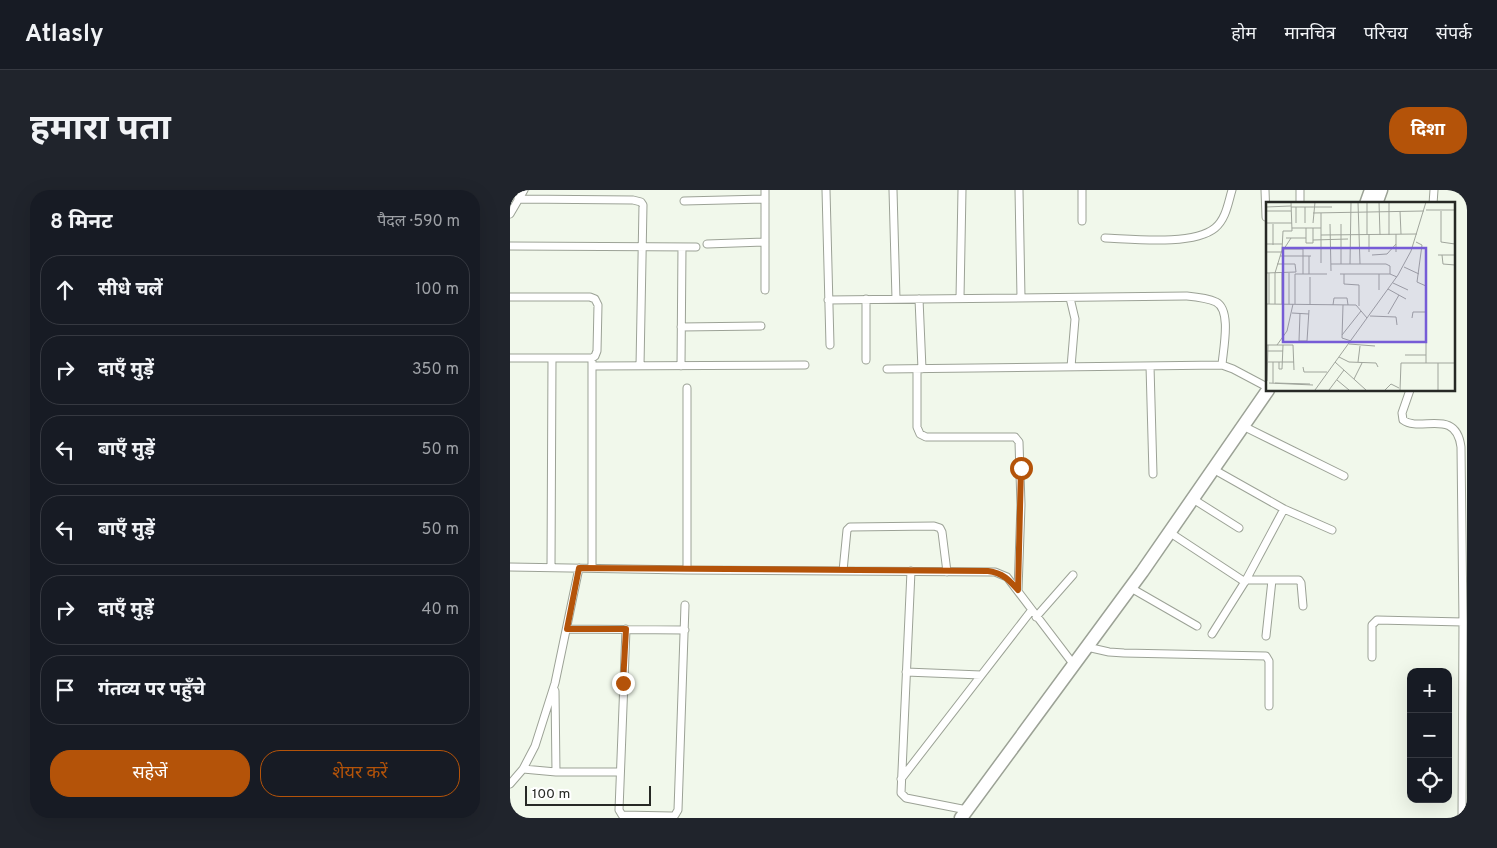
<!DOCTYPE html>
<html lang="hi">
<head>
<meta charset="utf-8">
<style>
  body { margin:0; font-family:Overpass,"Noto Sans Devanagari",sans-serif; background:#20242c; color:#f1f3f6 }
  .controls { position:absolute; right:15px; bottom:15px; display:grid; overflow:hidden; border-radius:10px; box-shadow:0 5px 20px #0002 }
  .controls button { width:45px; height:45px; display:grid; place-items:center; padding:0; border:0; border-bottom:1px solid #363941; background:#171b24; color:#f1f3f6; font:25px sans-serif }
  .scale { position:absolute; left:15px; bottom:12px; width:126px; box-sizing:border-box; padding-left:5px; border:2px solid #272925; border-top:0; font-size:14px; line-height:18px; white-space:nowrap; color:#272925; -webkit-text-stroke:4px #fff; paint-order:stroke }
  .stop { position:absolute; width:15px; height:15px; margin:-11px; border:4px solid #b45309; border-radius:50%; background:#fff }
  .stop.end { background:#b45309; border-color:#fff; box-shadow:0 1px 5px #0008 }
  .list { margin:0; padding:0; list-style:none }
  h2 { display:flex; justify-content:space-between; align-items:center; height:65px; margin:0; padding:0 20px; font-size:21px }
  h2 small { font-size:16px; font-weight:400; color:#9ea1a6 }
  .list li { display:grid; grid-template-columns:32px 1fr auto; gap:15px; align-items:center; box-sizing:border-box; height:70px; margin:0 10px 10px; padding:0 10px; border:1px solid #363941; border-radius:20px }
  .list b { display:block; font-size:19px; white-space:nowrap }
  .list em { font-size:16px; font-style:normal; color:#9ea1a6 }
  .actions { display:flex; gap:10px; padding:15px 20px }
  .actions a { flex:1; padding:11px 0; border:1px solid #b45309; border-radius:20px; text-align:center; font-size:18px; color:#b45309 }
  .actions .main { background:#b45309; color:#fff }
  .icon { flex:none; width:28px; height:28px; fill:none; stroke:currentColor; stroke-width:2; stroke-linecap:round; stroke-linejoin:round }
  .map { position:relative; flex:none; width:957px; height:628px; overflow:hidden; border-radius:20px }
  header { display:flex; align-items:center; gap:30px; box-sizing:border-box; height:70px; padding:0 25px; background:#171b24; border-bottom:1px solid #363941 }
  header strong { font-size:24px }
  nav { display:flex; gap:28px; margin-inline-start:auto; font-size:18px }
  .intro { display:flex; align-items:center; justify-content:space-between; box-sizing:border-box; height:120px; padding:0 30px }
  h1 { margin:0; font-size:35px }
  .button { padding:12px 22px; border-radius:20px; background:#b45309; color:#fff; font-size:18px; font-weight:700 }
  main { display:flex; gap:30px; padding:0 30px }
  aside { flex:1; background:#171b24; border-radius:20px; box-shadow:0 5px 20px #0002 }
  .map>svg:first-child { display:block }
  .lines { fill:none; stroke-linecap:round; stroke-linejoin:round }
  .street-casing { stroke:#9ca296; stroke-width:9 }
  .highway-casing { stroke:#9ca296; stroke-width:15 }
  .street { stroke:#fff; stroke-width:7 }
  .highway { stroke:#fff; stroke-width:12 }
  .route { stroke:#b45309; stroke-width:6 }
  .inset-road { fill:none; stroke:#a0a59c; stroke-width:1 }
  .view { fill:#765cd6; fill-opacity:0.15; stroke:#765cd6; stroke-width:2.5 }
  .inset-edge { fill:none; stroke:#272925; stroke-width:2.5 }
</style>
</head>
<body>
<header>
<strong>Atlasly</strong>
<nav><a>होम</a><a>मानचित्र</a><a>परिचय</a><a>संपर्क</a></nav>
</header>
<div class="intro"><h1>हमारा पता</h1><a class="button">दिशा</a></div>
<main>
<aside>
<h2>8 मिनट<small>पैदल · 590 m</small></h2>
<ul class="list">
<li><svg class="icon" aria-label="ahead" viewBox="0 0 24 24"><path d="M12 20V5M6 11l6-6 6 6"/></svg><div><b>सीधे चलें</b></div><em>100 m</em></li>
<li><svg class="icon" aria-label="right" viewBox="0 0 24 24"><path d="M7 20v-9h11M14 6l5 5-5 5"/></svg><div><b>दाएँ मुड़ें</b></div><em>350 m</em></li>
<li><svg class="icon" aria-label="left" viewBox="0 0 24 24"><path d="M17 20v-9H6M10 6l-5 5 5 5"/></svg><div><b>बाएँ मुड़ें</b></div><em>50 m</em></li>
<li><svg class="icon" aria-label="left" viewBox="0 0 24 24"><path d="M17 20v-9H6M10 6l-5 5 5 5"/></svg><div><b>बाएँ मुड़ें</b></div><em>50 m</em></li>
<li><svg class="icon" aria-label="right" viewBox="0 0 24 24"><path d="M7 20v-9h11M14 6l5 5-5 5"/></svg><div><b>दाएँ मुड़ें</b></div><em>40 m</em></li>
<li><svg class="icon" aria-label="arrive" viewBox="0 0 24 24"><path d="M6 21V4h12l-3 4 3 4H6"/></svg><div><b>गंतव्य पर पहुँचे</b></div></li>
</ul>
<div class="actions"><a class="main">सहेजें</a><a>शेयर करें</a></div>
</aside>
<div class="map">
<svg width="957" height="628" viewBox="0 0 957 628">
  <rect width="100%" height="100%" fill="#f1f8eb"/>
  <g class="lines">
    <defs>
      <path id="street" d="M255,0V100
        M316,0L320,155
        M383,0L386,109
        M509,0L511,107
        M755,0L756,27
        M790,0V12
        M8,9L123,10L131,12L133,15L130,176
        M174,11L255,9
        M923,14L924,0
        M0,24L14,0
        M572,31V0
        M595,48C622,49 683,56 705,38C716,29 718,13 722,0
        M197,54L255,52
        M0,56L186,57
        M0,107H80L85,109L88,115L87,161L85,166L82,168H0
        M450,108L452,0
        M560,108L565,129L561,177
        M409,109L412,179
        M318,110L676,106C686,107 697,108 706,112C722,120 713,160 712,175
        M171,137L251,136
        M356,170V109
        M82,171V377
        M82,176L295,175
        M171,176L172,57
        M640,176L643,284
        M377,179L712,175L723,179L757,197
        M407,179V237L410,244L416,247H505L509,252L511,315L508,400
        M177,198V380
        M900,200L892,223L893,230C910,243 946,217 951,257L953,432L952,628
        M733,236L834,286
        M703,279L774,319L822,340
        M683,309L729,338
        M659,342L735,392
        M0,377L177,380L485,382L497,387L564,475
        M41,377L42,168
        M333,381L337,340L340,337L424,336L430,338L432,342L437,382
        M401,381L391,603L396,608L457,620
        M736,390H789L791,393L793,416
        M621,398L687,436
        M526,427L563,385
        M57,439L175,440
        M116,439L109,620L112,625L162,626L165,625L168,620L175,415
        M702,444L736,390L774,319
        M756,446L762,390
        M577,457L599,462L614,463L756,466L759,471V516
        M862,467V435L867,430L953,432
        M396,482L471,485
        M45,501L46,582
        M13,579L46,582H109
        M391,589L521,421
        M0,594L13,579L25,556L45,493L69,378"/>
      <path id="highway" d="M856,14L861,0
        M866,14L871,0
        M451,628L632,382L758,200"/>
    </defs>
    <use href="#street" class="street-casing"/>
    <use href="#highway" class="highway-casing"/>
    <use href="#street" class="street"/>
    <use href="#highway" class="highway"/>
  </g>
  <g class="lines">
    <path class="route" d="M113,493L116,439H57L69,378L478,381C493,383 499,390 508,400L511,278"/>
  </g>
  <g transform="translate(756 12)">
    <rect width="189" height="189" fill="#f1f8eb"/>
    <path class="inset-road" d="M92,0L94,62M101,0V33M113,0L114,33M123,0V33M0,5L25,4M25,5H66M30,5V21M39,5V21M160,8H189M0,9H25M134,9L135,32M175,9V40L189,42M47,11L158,9M55,11V61M0,21H26M47,21L49,0M64,22L65,69M75,22V62M26,26H55M40,26V41H47V26M130,32V50M55,33L151,32M20,36H40M47,38L82,37M150,40L156,43L151,80L160,84V161M0,42H16M7,43V22M18,47H37V72M0,50H16L25,36M103,50V33M106,53L121,52L130,42M172,53H189M176,53L177,62L189,63M14,54H45M65,62H120L124,64V72M84,62L85,0M138,65L153,72M0,71L30,70L29,62H11M3,71V102M29,72H61M29,72V102M43,72V54M74,72H124L131,75M78,72V82L93,83V104M113,72V88M44,75V103M127,81L142,88M122,87L140,97M0,102L90,103L101,116M9,102V71L16,48L17,29H26L25,0M16,102V71M23,102V71M67,103L68,96H81L82,103M77,103L76,136L85,139M26,111L43,112M34,111L33,139H41L43,108M122,112L133,93M104,114L130,115L131,123M146,116L147,110H160M76,133L95,109M83,142L109,144M0,143H27L28,168M11,143L21,129L27,102M1,149H17M139,153H160M73,155L83,160L110,161L112,165M2,160H28M7,160V181M13,160V167H16L17,143M69,160L100,188M92,160L94,144M172,161V188M37,165L38,170H61M88,177L96,161M71,178L83,188M1,179L2,143M3,181L47,183M9,181L44,182M49,188L132,73L145,49L160,0M63,188L78,168M119,188L125,182L133,186M134,188L135,161H189"/>
    <path class="view" d="M17,46H160V140H17Z"/>
    <rect width="189" height="189" class="inset-edge"/>
  </g>
</svg>
<div class="controls">
<button>+</button>
<button>−</button>
<button><svg class="icon" aria-label="locate" viewBox="0 0 24 24"><circle cx="12" cy="12" r="6"/><path d="M12 2v4M12 18v4M2 12h4M18 12h4"/></svg></button>
</div>
<div class="scale">100 m</div>
<div class="stop" style="left:511px;top:278px"></div>
<div class="stop end" style="left:113px;top:493px"></div>
</div>
</main>
</body>
</html>
